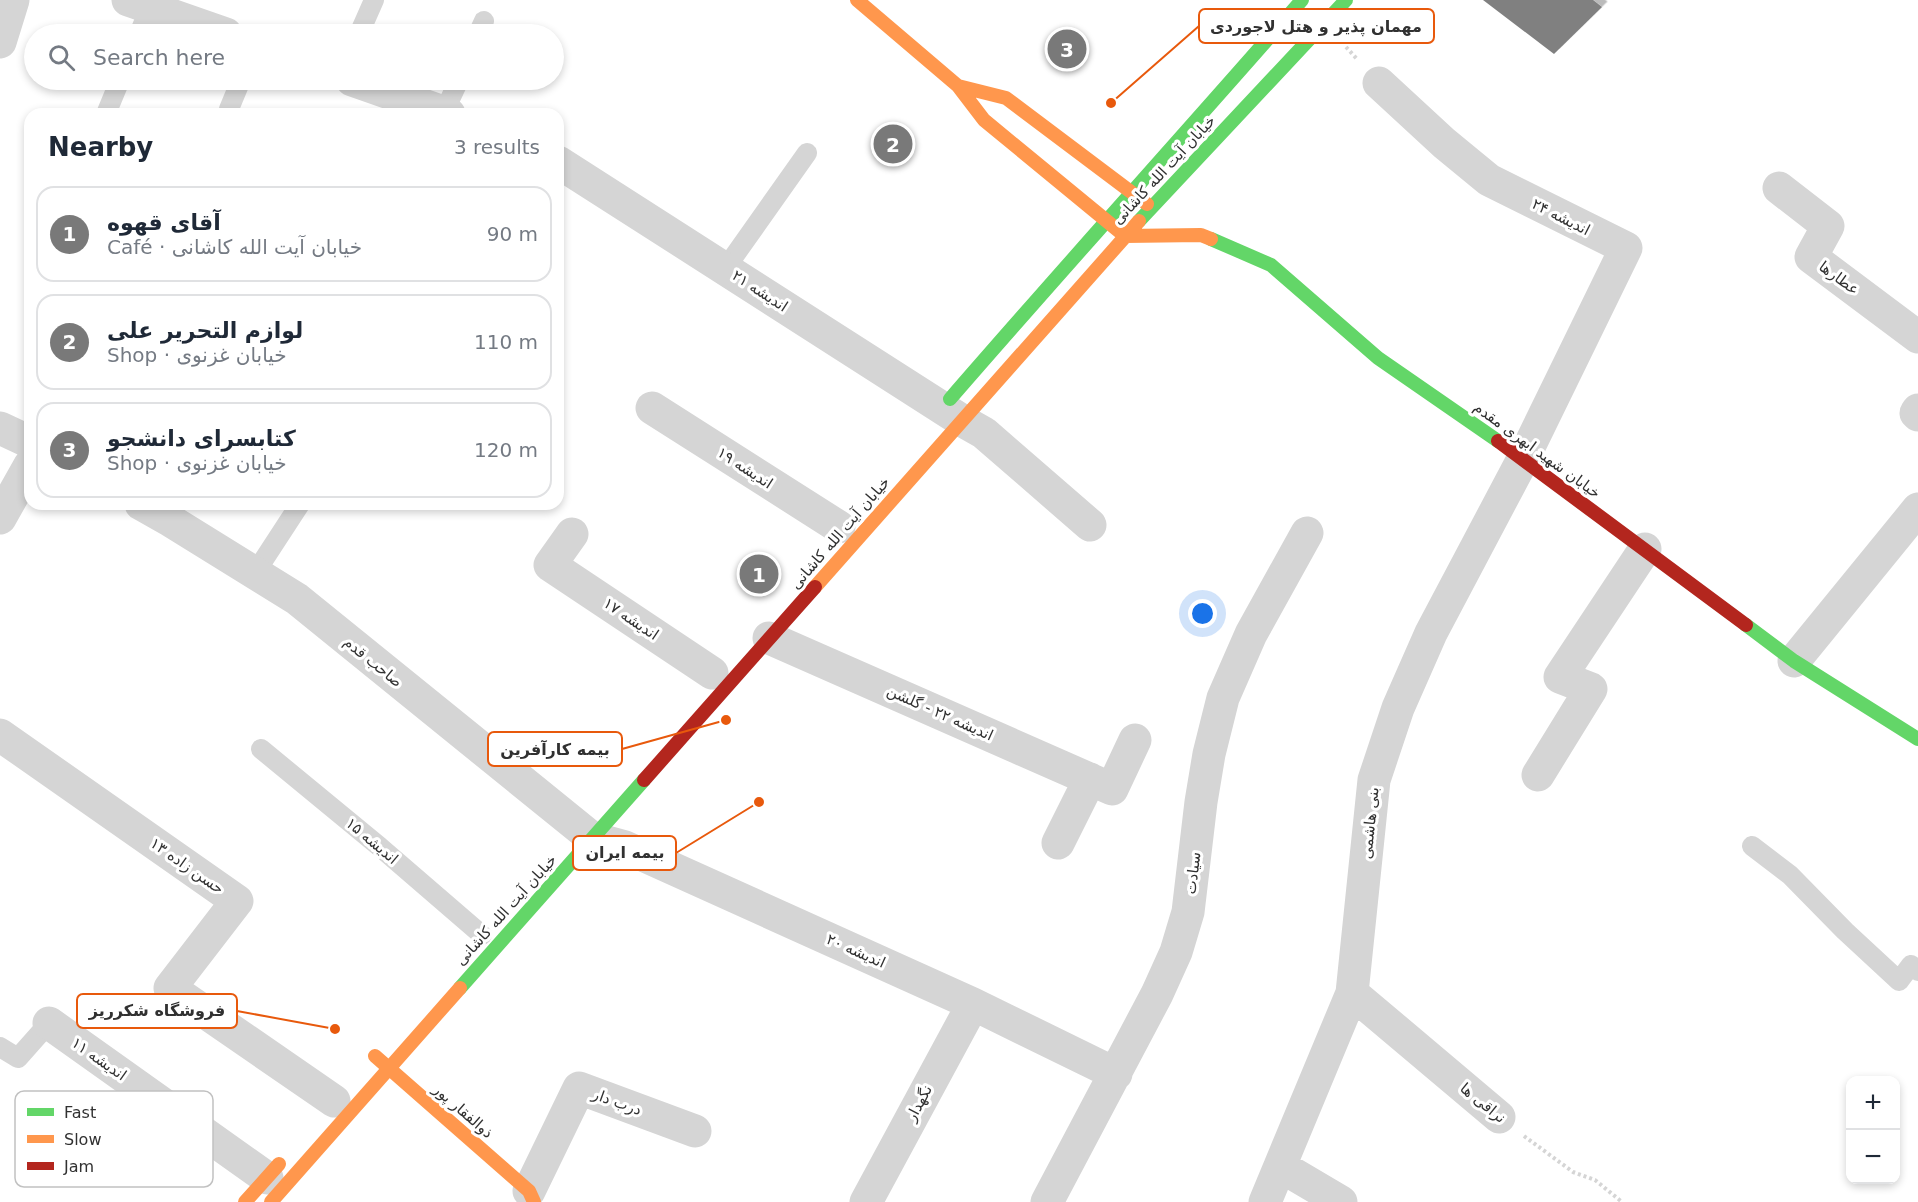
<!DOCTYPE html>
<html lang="en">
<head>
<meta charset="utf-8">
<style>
  body { margin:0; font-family:"DejaVu Sans",Vazirmatn,sans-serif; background:#f6f6f7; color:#1f2937 }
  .controls { position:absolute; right:18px; bottom:18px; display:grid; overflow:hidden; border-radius:12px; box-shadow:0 3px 9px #0003 }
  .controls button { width:54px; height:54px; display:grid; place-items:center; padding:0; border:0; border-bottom:2px solid #e0e1e3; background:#fff; color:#1f2937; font:30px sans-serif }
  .you { position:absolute; left:1203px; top:614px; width:21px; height:21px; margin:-15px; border:4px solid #fff; border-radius:50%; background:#1a73e8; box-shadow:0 0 0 9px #1a73e833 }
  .badge { display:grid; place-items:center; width:39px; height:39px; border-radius:50%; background:#797979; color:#fff; font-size:20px; font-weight:700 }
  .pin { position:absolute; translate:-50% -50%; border:3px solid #fff; box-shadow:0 2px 6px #0006 }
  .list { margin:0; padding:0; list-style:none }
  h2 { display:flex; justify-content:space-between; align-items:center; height:78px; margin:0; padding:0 24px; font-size:26px }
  h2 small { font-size:20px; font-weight:400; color:#747a83 }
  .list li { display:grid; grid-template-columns:39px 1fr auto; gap:18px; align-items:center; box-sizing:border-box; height:96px; margin:0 12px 12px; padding:0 12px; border:2px solid #e0e1e3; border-radius:18px }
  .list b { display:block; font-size:22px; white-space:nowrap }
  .list p { margin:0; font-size:20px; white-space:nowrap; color:#747a83 }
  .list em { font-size:20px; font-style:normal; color:#747a83 }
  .icon { flex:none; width:33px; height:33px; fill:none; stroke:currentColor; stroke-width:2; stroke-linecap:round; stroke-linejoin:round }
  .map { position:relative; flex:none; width:1918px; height:1202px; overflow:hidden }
  .search { position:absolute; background:#fff; box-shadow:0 3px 9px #0003; left:24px; top:24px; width:540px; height:66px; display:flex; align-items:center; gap:15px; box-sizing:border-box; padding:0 21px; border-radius:33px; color:#747a83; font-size:22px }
  .panel { position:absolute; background:#fff; box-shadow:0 3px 9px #0003; left:24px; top:108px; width:540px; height:402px; border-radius:18px }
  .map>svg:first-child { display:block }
  .building { fill:#808080; filter:url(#shadow) }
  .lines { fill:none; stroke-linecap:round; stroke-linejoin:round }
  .path { stroke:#d5d5d5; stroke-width:4; stroke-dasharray:3 3; stroke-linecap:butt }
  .lane { stroke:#d5d5d5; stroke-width:20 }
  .street { stroke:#d5d5d5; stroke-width:33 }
  .fast { stroke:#63d668; stroke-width:14 }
  .slow { stroke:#ff974d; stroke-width:14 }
  .jam { stroke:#b3261e; stroke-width:14 }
  .labels { text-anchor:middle; stroke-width:6; stroke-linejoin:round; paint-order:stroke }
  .street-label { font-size:15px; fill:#313131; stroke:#fff }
  .key { fill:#fff; stroke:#c1c1c1; stroke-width:1.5 }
  .key-label { font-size:16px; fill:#313131 }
  .leader { fill:none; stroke:#e8590c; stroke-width:2 }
  .callout-dot { fill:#e8590c; stroke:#fff; stroke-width:2 }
  .callout { fill:#fff; stroke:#e8590c; stroke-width:2 }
  .callout-label { font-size:16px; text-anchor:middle; font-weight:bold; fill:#313131 }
</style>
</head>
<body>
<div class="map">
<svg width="1918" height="1202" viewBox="0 0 1918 1202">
  <defs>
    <filter id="shadow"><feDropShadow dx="5.5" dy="-5.5" stdDeviation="0" flood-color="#0004"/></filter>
  </defs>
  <rect width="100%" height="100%" fill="#fff"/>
  <path class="building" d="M1483,0H1593L1602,7L1554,54Z"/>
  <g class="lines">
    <path class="path" d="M1346,47L1357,59
      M1524,1136L1573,1172L1595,1180L1622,1202"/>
    <path class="lane" d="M139,34L153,0
      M359,34L374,0
      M478,34L484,21
      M229,109L241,80
      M444,112L459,80
      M106,114L120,80
      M725,269L807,153
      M255,573L300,504
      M261,749L380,847L482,935
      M1752,846L1790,875L1845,931L1899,981L1911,965L1918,971
      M0,1047L18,1058L49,1023"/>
    <path class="street" d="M128,0L226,34
      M0,42L13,0
      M352,80L449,114
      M558,162L961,420L984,433L1090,525
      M1779,188L1828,226L1811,257L1918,337
      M652,408L839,527
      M1918,410L1916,413L1918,415
      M0,428L30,442
      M141,504L171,521L297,599L592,838L625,847L973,1004L1116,1074
      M0,518L30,465
      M572,534L550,565L712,673
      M769,638L1112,789L1135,740
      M1794,661L1918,509
      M0,735L237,901L170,988L334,1101
      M1538,775L1591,689L1560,677L1645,549
      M1058,843L1090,779
      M1352,993L1499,1117
      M49,1023L267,1178
      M1280,1166L1341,1202
      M529,1191L579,1088L695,1131
      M866,1202L973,1004
      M1047,1202L1157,994L1176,952L1188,912L1201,802L1209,754L1223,698L1251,634L1307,533
      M1265,1202L1352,993L1374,780L1398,708L1431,633L1523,459L1626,248L1489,180L1444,143L1379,83"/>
    <path class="fast" d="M1139,221L1346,0
      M1211,239L1271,265L1378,358L1498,441
      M950,399C1066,265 1185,134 1302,0
      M1746,625L1794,661L1918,739
      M460,988L644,780"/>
    <path class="slow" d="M857,0L958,86L984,120L1125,236L1201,235L1211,239
      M958,86L1006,98L1147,204
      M815,587L1139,221
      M375,1056L529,1191L534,1202
      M245,1202L279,1164
      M271,1202L460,988"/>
    <path class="jam" d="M1498,441L1746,625
      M644,780L815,587"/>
  </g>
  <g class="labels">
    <g class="street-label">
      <text transform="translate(1164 170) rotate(-47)" y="5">خیابان آیت الله کاشانی</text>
      <text transform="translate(1561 217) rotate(27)" y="5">اندیشه ۲۴</text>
      <text transform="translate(1839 278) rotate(36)" y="5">عطارها</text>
      <text transform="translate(760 291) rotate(33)" y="5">اندیشه ۲۱</text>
      <text transform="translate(1537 450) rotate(36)" y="5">خیابان شهید ابهری مقدم</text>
      <text transform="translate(745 468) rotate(33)" y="5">اندیشه ۱۹</text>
      <text transform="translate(840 533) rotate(-49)" y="5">خیابان آیت الله کاشانی</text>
      <text transform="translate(631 619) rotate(34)" y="5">اندیشه ۱۷</text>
      <text transform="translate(373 662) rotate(39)" y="5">صاحب قدم</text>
      <text transform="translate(940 713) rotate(24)" y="5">اندیشه ۲۲ - گلشن</text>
      <text transform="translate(1370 823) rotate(-84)" y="5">بنی هاشمی</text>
      <text transform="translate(372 841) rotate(40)" y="5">اندیشه ۱۵</text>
      <text transform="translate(187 866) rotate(35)" y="5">حسن زاده ۱۳</text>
      <text transform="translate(1193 873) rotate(-83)" y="5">سیادت</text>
      <text transform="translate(506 910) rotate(-48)" y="5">خیابان آیت الله کاشانی</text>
      <text transform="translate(856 951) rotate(24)" y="5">اندیشه ۲۰</text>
      <text transform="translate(99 1059) rotate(35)" y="5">اندیشه ۱۱</text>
      <text transform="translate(617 1102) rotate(20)" y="5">درب دار</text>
      <text transform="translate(919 1103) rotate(-62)" y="5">نگهدار</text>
      <text transform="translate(1483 1103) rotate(39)" y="5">نراقی ها</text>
      <text transform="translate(463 1111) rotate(41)" y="5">ذوالفقار پور</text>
    </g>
  </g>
  <rect x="15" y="1091" width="198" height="96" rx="9" class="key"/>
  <rect x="27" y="1108" width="27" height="8" fill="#63d668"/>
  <rect x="27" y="1135" width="27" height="8" fill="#ff974d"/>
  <rect x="27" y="1162" width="27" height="8" fill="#b3261e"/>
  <g class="key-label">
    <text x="64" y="1118">Fast</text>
    <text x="64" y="1145">Slow</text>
    <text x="64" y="1172">Jam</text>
  </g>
  <path class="leader" d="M1111 103L1199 26M726 720L622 749M759 802L676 853M335 1029L237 1011"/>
  <g class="callout-dot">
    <circle cx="1111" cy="103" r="6"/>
    <circle cx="726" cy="720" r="6"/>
    <circle cx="759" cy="802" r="6"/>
    <circle cx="335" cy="1029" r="6"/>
  </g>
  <g class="callout">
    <rect x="1199" y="9" width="235" height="34" rx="6"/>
    <rect x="488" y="732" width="134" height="34" rx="6"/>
    <rect x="573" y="836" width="103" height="34" rx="6"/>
    <rect x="77" y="994" width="160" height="34" rx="6"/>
  </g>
  <g class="callout-label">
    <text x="1316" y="32">مهمان پذیر و هتل لاجوردی</text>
    <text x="555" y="755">بیمه کارآفرین</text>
    <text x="625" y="858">بیمه ایران</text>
    <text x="157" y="1016">فروشگاه شکرریز</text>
  </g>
</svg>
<div class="controls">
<button>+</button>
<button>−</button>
</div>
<div class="you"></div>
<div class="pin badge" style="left:759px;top:574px">1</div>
<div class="pin badge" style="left:893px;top:144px">2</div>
<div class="pin badge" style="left:1067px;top:49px">3</div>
<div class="search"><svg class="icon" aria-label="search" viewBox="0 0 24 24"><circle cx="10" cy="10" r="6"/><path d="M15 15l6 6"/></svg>Search here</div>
<section class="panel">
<h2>Nearby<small>3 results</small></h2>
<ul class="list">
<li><span class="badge">1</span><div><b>آقای قهوه</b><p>Café · خیابان آیت الله کاشانی</p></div><em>90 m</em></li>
<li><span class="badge">2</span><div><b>لوازم التحریر علی</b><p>Shop · خیابان غزنوی</p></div><em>110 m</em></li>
<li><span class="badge">3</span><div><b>کتابسرای دانشجو</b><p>Shop · خیابان غزنوی</p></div><em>120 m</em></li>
</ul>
</section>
</div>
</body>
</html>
